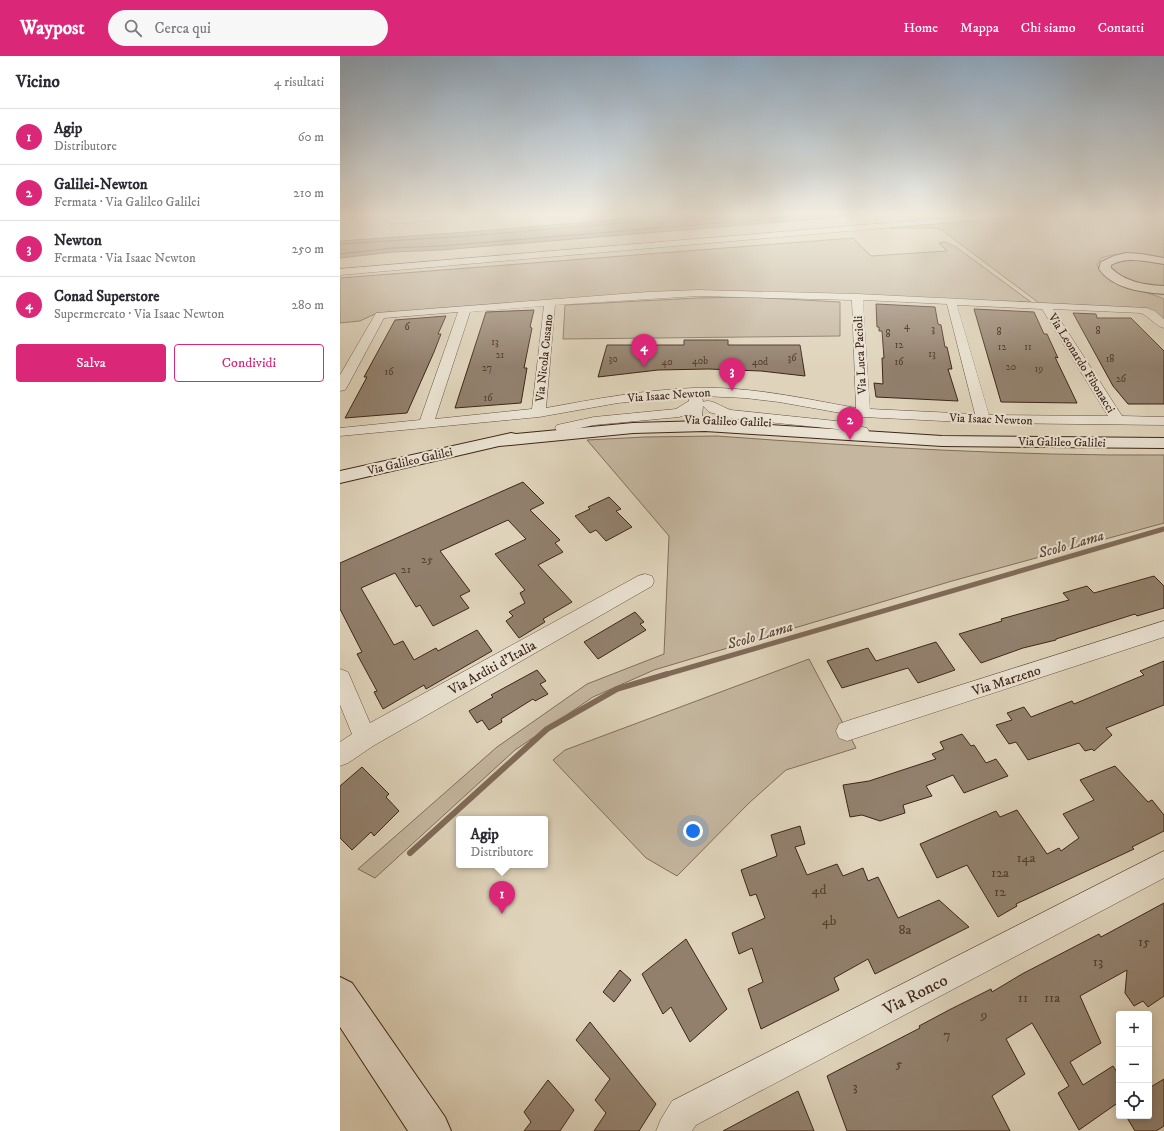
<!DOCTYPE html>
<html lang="it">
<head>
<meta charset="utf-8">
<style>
  body { margin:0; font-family:"IM FELL DW Pica",serif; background:#f7f7f7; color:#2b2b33 }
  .controls { position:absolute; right:12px; bottom:12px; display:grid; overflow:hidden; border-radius:4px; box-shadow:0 2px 10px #0003 }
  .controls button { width:36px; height:36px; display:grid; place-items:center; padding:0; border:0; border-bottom:1px solid #e1e1e2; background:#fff; color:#2b2b33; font:20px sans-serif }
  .you { position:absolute; left:353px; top:775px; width:14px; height:14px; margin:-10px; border:3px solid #fff; border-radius:50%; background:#1a73e8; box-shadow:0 0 0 6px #1a73e833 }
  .badge { display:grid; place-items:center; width:26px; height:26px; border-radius:50%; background:#db2777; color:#fff; font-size:13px; font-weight:700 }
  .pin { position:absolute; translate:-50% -33px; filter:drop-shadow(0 1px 2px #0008) }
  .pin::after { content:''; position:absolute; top:21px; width:14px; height:12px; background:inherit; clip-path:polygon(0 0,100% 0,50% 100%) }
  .popup { position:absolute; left:116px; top:760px; width:92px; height:52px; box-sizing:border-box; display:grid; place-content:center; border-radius:4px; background:#fff; filter:drop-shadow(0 1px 3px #0005); font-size:13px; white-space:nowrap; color:#7c7c81 }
  .popup b { font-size:15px; color:#2b2b33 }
  .popup::after { content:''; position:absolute; left:50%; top:100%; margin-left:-8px; border:8px solid transparent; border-top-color:#fff }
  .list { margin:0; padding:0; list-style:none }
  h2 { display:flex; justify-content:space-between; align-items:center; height:52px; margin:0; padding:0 16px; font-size:17px }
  h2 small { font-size:13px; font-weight:400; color:#7c7c81 }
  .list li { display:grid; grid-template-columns:26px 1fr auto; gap:12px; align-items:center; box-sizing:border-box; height:56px; padding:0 16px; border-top:1px solid #e1e1e2 }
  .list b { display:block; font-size:15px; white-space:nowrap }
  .list p { margin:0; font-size:13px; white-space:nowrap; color:#7c7c81 }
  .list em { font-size:13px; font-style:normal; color:#7c7c81 }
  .actions { display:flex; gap:8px; padding:12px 16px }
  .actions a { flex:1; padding:9px 0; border:1px solid #db2777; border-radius:4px; text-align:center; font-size:14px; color:#db2777 }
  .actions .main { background:#db2777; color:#fff }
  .icon { flex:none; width:22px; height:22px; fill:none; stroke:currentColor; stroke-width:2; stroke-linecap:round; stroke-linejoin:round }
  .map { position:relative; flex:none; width:824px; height:1075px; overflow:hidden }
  header { display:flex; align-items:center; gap:24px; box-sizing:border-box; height:56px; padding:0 20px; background:#db2777; color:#fff }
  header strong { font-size:19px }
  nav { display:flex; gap:22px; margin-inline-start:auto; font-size:14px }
  .search { width:280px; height:36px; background:#f7f7f7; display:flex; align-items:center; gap:10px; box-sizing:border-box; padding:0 14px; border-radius:22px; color:#7c7c81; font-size:15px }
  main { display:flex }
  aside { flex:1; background:#fff }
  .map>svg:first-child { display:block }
  .green { fill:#c4b69f; stroke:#826e5c }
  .water { fill:#a99884; stroke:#7f6a59 }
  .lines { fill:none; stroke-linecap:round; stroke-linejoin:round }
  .shore { stroke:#745e4e; stroke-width:1 }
  .stream-far1 { stroke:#7f6a59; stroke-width:5 }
  .stream { stroke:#7f6a59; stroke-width:6 }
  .building { fill:#92806d; stroke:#3f2519 }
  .street-casing { stroke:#675142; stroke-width:1 }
  .secondary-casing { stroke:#3f2519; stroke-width:2 }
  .street { fill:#eae3d3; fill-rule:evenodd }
  .secondary { fill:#eae3d3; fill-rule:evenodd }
  .labels { text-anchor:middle; stroke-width:4; stroke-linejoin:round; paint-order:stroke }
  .far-number-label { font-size:10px; fill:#543c2e }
  .far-street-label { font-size:12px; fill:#3f2519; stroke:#eae3d3 }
  .number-label { font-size:12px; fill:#543c2e }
  .street-label { font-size:14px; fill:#3f2519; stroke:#eae3d3 }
  .near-number-label { font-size:14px; fill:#543c2e }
  .water-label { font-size:15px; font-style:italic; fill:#5f4839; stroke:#eae3d3 }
  .near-street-label { font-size:17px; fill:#3f2519; stroke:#eae3d3 }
</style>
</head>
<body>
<header>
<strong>Waypost</strong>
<div class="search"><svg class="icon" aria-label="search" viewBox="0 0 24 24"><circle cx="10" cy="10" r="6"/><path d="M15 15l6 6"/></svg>Cerca qui</div>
<nav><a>Home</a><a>Mappa</a><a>Chi siamo</a><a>Contatti</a></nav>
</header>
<main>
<aside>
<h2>Vicino<small>4 risultati</small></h2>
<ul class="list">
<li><span class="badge">1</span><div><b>Agip</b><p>Distributore</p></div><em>60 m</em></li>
<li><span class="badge">2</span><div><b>Galilei-Newton</b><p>Fermata · Via Galileo Galilei</p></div><em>210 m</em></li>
<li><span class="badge">3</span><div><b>Newton</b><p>Fermata · Via Isaac Newton</p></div><em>250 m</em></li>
<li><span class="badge">4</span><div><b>Conad Superstore</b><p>Supermercato · Via Isaac Newton</p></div><em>280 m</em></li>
</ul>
<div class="actions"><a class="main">Salva</a><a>Condividi</a></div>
</aside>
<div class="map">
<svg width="824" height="1075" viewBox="0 0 824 1075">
  <rect width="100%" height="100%" fill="#dfd4bb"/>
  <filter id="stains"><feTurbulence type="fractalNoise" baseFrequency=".005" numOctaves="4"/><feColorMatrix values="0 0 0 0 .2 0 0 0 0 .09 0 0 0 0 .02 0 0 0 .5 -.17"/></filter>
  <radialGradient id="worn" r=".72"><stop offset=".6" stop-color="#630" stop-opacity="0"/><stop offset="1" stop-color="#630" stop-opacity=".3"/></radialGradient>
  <path class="green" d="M695,159H824V202C803,198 782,195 761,202L757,209C769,229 804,234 824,243V264L816,256L805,252L699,247L603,175L596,172H550Z
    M513,182L531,200L607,195L599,187L605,186L616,191L691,246L377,235L37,257L20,265L0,267V222Z
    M786,203L824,207V231C802,229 787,227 770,212L771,208Z
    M407,241L500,246V280L223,283L225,249L357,242Z
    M377,380C526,391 675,400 824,399V467L612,525L314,614L253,641L175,694L35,822L18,813L157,691L247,628L324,598L329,480L247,384L305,381Z
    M469,603L516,692L446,714L409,747L337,820L306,802L213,704L225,694Z"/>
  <path class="water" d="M332,159H524L101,194L53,196L0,202V185L128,176Z"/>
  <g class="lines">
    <path class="shore" d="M315,159L314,166L316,167L415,159
      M0,188L128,180L306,165L309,163L310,159
      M0,198L52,192L101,190L475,159"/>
    <path class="stream-far1" d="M324,619L824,473"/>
    <path class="stream" d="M70,797L207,673L277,633L327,618"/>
  </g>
  <path class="building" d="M536,248L595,251L598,268L601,269L605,291H607L612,313H608L618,345L536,341L534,327L543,328L542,302H544L542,275H539V271H537Z
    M634,253L694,256L704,278H707L718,302L715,301L737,347L661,346Z
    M194,254L190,271L192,272L184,312H187L181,347L115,352L146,256Z
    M733,257L756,258L757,262H791L824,295V348H788L773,330Z
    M106,260L98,278H101L94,296L67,357L5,362L27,321H24L55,264Z
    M344,284H388V289H460L465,320L421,315L368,313L318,314L258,321L267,289H344Z
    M183,426L204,447L190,454L220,484L215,487L223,496L198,509L232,546L203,563L205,566L179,582L166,565L173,560L169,556L185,547L180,537L185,534L155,498L186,483L168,464L100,495L130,535L120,540L129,552L93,570L80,549L76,551L55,517L21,532L54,589L63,585L74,604L96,592L98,595L137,574L152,595L86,633L84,629L43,653L34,636L37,635L17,598L22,596L0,553V507Z
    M269,441L281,453L276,455L292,471L266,485L256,474L250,477L235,460L250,453L248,451Z
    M814,520L824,530V552L797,560L795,558L716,583V584L683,592L641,607L619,578L662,565L661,563L729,544L723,537L747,530L754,537Z
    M295,556L304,566L300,568L306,574L258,603L244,586Z
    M596,586L615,614L578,627L568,612L502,632L487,605L528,592L536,605Z
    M824,605V649L766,672L772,679L754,695L752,693L745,695L739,687L688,704L676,686L669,688L656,669L672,664L667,657L684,651L691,661L732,645L734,648L804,619L800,615Z
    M197,614L206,625L200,628L208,638L195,645L193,643L161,663L162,666L149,674L142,664L137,667L129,655L153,641L151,639Z
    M622,678L631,690L634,689L646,707L656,703L668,720L624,737L613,719L586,730L592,740L563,749L565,757L540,765L522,759L510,761L503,729L529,725L596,703L592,698L604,693L600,686Z
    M775,710L808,746L812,744L824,759V775L792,791L794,793L676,848L677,850L658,861L627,809L597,822L580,788L656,755L660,761L677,754L707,798L719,792L721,795L739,782L723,758L754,744L740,724Z
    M22,711L49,738L46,741L59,755L34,780L31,776L12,794L0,782V730Z
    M460,770L465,788L455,791L467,819L497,808L503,820L523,812L528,825L538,821L558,862L599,844L629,871L535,918L528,903L494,922L499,934L421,973L408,933L423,926L412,892L399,898L392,877L425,862L416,838L410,840L401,814L437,800L431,779Z
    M824,847V940L808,951L803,945L794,950L785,937L787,914L740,940L761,987L730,1006L743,1029L773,1010L779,1019V1046L739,1074L718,1037L729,1030L692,967L666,983L685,1018L652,1040L670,1075H507L487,1020L580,972L579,970L609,954L651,933L652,936L682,918L759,878L761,881Z
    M346,883L387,953L350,986L331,951L323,958L302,918Z
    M280,914L291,924L274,946L263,936Z
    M250,966L316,1048L299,1075H254L266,1057L255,1044L270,1023L236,984Z
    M824,1023V1070L816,1075H795L786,1060H809V1032Z
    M208,1024L234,1054L220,1075H184L191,1066L184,1056Z
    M458,1035L474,1075H383Z"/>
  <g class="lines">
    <defs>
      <path id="street" d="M49,159H57L56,162L99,159H139L135,161L51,168L47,165Z
        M641,159H675L671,161L0,219V213Z
        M358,234L517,238L807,252L815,255L824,263V272C815,270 810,261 801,257L713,253L782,360L824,361V369L643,367L523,361L439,346L405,342L362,340L363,346C371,342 381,351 391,354L496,365L527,372L529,375L527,378L522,379L496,373L389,362L369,356L363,350L362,360L370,363L394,366L396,369L394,372C384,375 347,372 348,358L339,361L254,369L222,376L217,375L215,372L217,369L254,361L336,353L349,345V340L278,347L199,361L0,380V372L80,364L118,256L44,262L7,331L5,334L0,335V319L36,257L308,236ZM358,240L512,244L516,352C462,342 408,330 354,332C304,334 255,343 206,352L215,249ZM523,244L607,248L635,358L530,353ZM617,249L702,253L768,360L649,359ZM204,250L192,353L95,363L130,256Z
        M305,518L312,520L314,525L312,530L33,690L8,707L0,710V686L12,678L0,649V613L8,616L30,667L298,520Z
        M824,565V581L507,685L499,682L496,675L499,668L507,665Z
        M824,795V822L356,1069L352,1075H316L321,1063L332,1045Z"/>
      <path id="secondary" d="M786,197L801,198L824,202V208C807,205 786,200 771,209V212C785,226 805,229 824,230V238C802,236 773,233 759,213L761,206L774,200Z
        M365,365L602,380L824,382V392L602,390L365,375L293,377L159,390L0,427V415L171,377L176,378L293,367Z
        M0,921L12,927L105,1061L111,1075H68L0,971Z"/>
    </defs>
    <use href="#street" class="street-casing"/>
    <use href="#secondary" class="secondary-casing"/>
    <use href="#street" class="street"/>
    <use href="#secondary" class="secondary"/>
  </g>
  <linearGradient id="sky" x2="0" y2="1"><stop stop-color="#8fa9c0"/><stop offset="0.51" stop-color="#f1ece0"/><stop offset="1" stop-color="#f1ece0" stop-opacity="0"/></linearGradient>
  <rect width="824" height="310" fill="url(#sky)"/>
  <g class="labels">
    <g class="far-number-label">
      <text x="567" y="273">4</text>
      <text x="67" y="274">6</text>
      <text x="593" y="276">3</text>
      <text x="758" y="278">8</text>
      <text x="659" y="279">8</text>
      <text x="548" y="281">8</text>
      <text x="155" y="289">13</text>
      <text x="559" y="292">12</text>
      <text x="662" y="294">12</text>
      <text x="688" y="294">11</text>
      <text x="592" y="301">13</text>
      <text x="160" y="302">21</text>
      <text x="452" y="305">36</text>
      <text x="273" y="306">30</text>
      <text x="770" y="306">18</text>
      <text x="360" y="308">40b</text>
      <text x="327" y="309">40</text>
      <text x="420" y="309">40d</text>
      <text x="559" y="309">16</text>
      <text x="671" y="314">20</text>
      <text x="147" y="315">27</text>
      <text x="699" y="316">19</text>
      <text x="49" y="319">16</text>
      <text x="781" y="326">26</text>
      <text x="148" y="345">16</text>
    </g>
    <g class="far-street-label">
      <text transform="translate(520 299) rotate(-93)" y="4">Via Luca Pacioli</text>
      <text transform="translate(204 302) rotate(-84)" y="4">Via Nicola Cusano</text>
      <text transform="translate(742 307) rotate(58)" y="4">Via Leonardo Fibonacci</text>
      <text transform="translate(329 339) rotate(-4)" y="4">Via Isaac Newton</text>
      <text transform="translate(651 363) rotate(2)" y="4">Via Isaac Newton</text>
      <text transform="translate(388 365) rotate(2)" y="4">Via Galileo Galilei</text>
      <text transform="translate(722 386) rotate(1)" y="4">Via Galileo Galilei</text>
      <text transform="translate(70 405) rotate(-13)" y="4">Via Galileo Galilei</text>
    </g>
    <g class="number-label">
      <text x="87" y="507">25</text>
      <text x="66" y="517">21</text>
    </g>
    <g class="street-label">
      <text transform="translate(152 611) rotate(-29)" y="5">Via Arditi d'Italia</text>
      <text transform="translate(666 624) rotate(-18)" y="5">Via Marzeno</text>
    </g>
    <g class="near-number-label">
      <text x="686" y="806">14a</text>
      <text x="660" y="821">12a</text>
      <text x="479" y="838">4d</text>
      <text x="660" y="840">12</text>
      <text x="489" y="869">4b</text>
      <text x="565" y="878">8a</text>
      <text x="804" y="890">15</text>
      <text x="758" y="910">13</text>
      <text x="683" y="946">11</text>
      <text x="712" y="946">11a</text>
      <text x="644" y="963">9</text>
      <text x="607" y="983">7</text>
      <text x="559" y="1012">5</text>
      <text x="515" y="1035">3</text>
    </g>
    <g class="water-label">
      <text transform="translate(731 488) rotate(-16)" y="5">Scolo Lama</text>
      <text transform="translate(420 579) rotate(-16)" y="5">Scolo Lama</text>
    </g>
    <g class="near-street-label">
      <text transform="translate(575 938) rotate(-27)" y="6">Via Ronco</text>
    </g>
  </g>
  <rect width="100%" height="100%" filter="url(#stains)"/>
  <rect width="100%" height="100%" fill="url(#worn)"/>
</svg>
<div class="controls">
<button>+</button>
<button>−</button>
<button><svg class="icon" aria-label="locate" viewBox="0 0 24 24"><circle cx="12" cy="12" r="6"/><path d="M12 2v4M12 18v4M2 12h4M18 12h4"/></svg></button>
</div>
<div class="you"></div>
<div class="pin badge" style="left:162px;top:858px">1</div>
<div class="popup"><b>Agip</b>Distributore</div>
<div class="pin badge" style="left:510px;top:384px">2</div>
<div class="pin badge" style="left:392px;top:335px">3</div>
<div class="pin badge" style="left:304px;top:311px">4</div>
</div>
</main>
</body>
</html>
